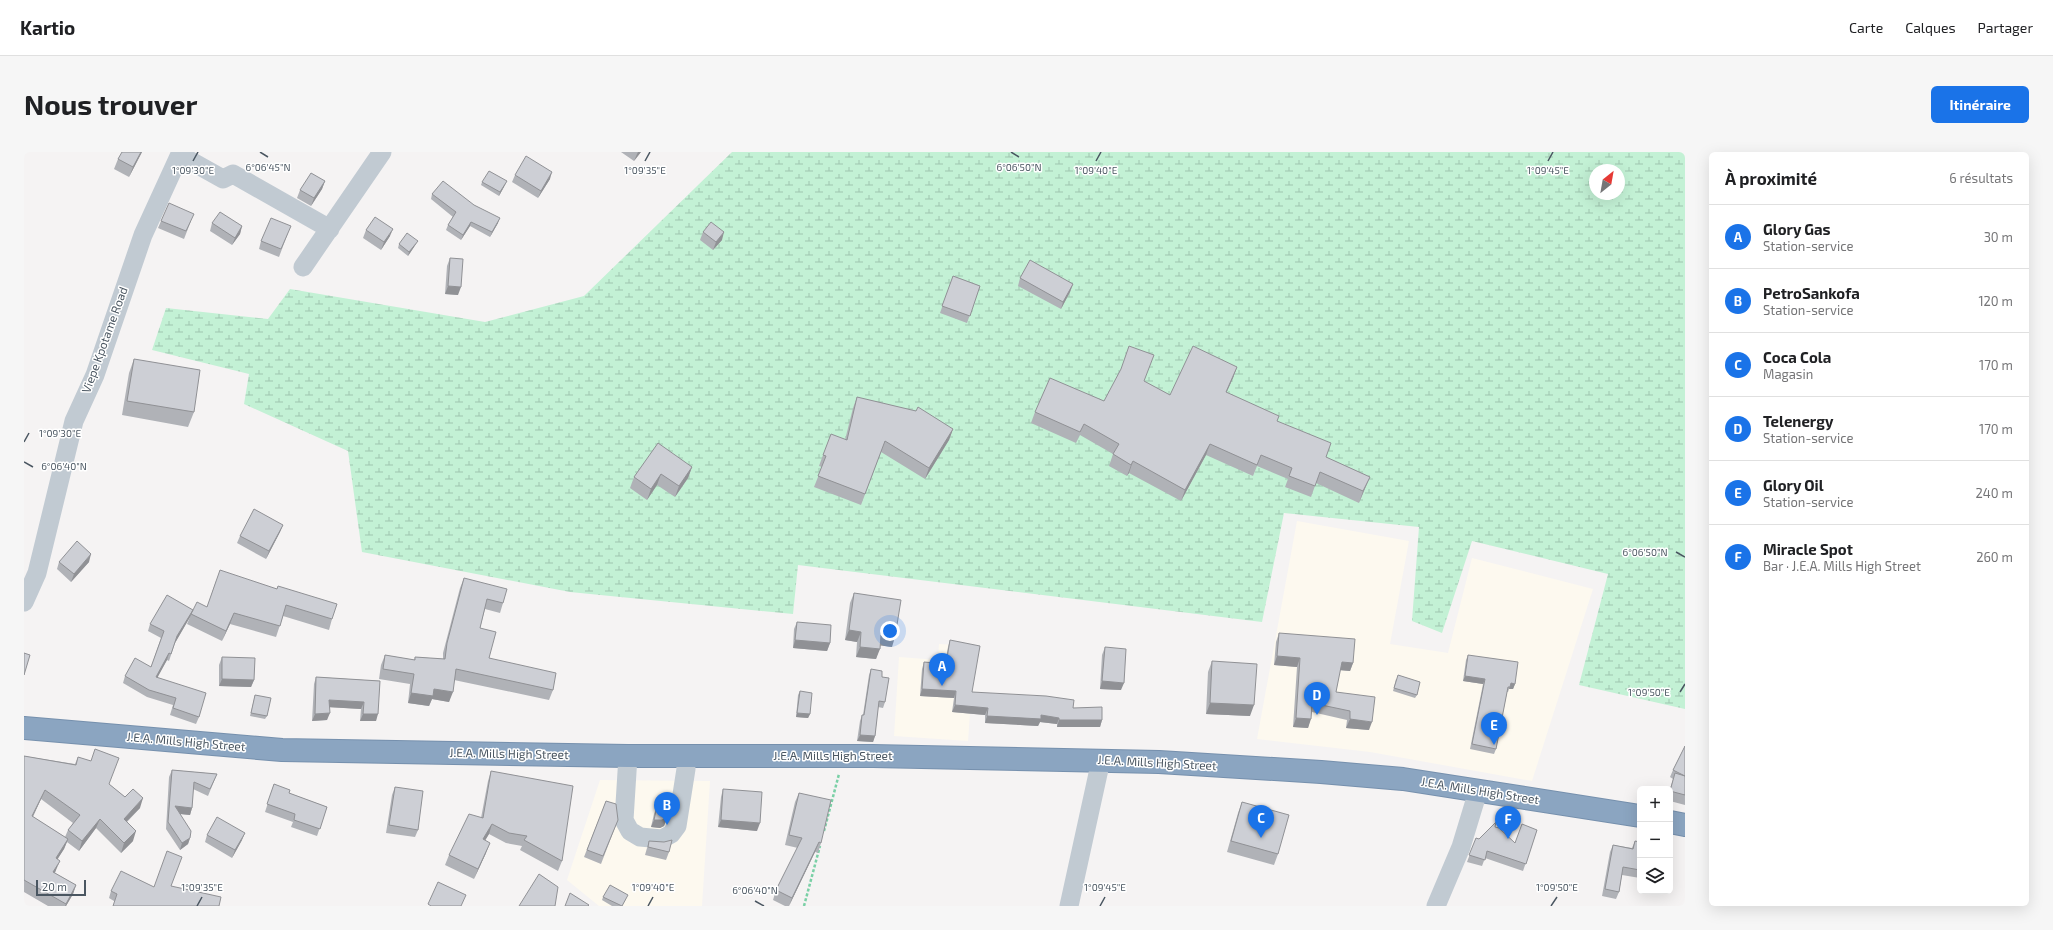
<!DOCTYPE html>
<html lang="fr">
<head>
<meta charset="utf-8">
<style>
  body { margin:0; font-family:"Exo 2",sans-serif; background:#f6f6f6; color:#202124 }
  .controls { position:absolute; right:12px; bottom:12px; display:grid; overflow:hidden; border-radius:6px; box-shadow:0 4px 16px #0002 }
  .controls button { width:36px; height:36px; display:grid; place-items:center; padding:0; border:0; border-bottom:1px solid #e0e0e0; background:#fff; color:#202124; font:20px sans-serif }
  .compass { position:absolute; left:1565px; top:12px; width:36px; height:36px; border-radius:50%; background:#fff; box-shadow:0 4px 16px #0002; rotate:31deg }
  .scale { position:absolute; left:12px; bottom:10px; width:50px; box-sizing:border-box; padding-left:4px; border:2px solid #4a5661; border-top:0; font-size:11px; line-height:14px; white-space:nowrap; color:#4a5661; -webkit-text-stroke:3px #fff; paint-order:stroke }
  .you { position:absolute; left:866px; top:479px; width:14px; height:14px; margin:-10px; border:3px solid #fff; border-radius:50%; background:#1a73e8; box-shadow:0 0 0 6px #1a73e833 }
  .badge { display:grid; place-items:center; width:26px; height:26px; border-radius:50%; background:#1a73e8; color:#fff; font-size:13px; font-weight:700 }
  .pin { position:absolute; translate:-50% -33px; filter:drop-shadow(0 1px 2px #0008) }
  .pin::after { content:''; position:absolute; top:21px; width:14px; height:12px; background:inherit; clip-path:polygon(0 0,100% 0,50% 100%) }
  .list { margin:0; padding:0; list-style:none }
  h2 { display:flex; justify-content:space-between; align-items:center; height:52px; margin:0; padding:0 16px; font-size:17px }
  h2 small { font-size:13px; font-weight:400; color:#757577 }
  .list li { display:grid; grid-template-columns:26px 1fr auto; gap:12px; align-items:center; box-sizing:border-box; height:64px; padding:0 16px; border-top:1px solid #e0e0e0 }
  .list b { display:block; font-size:15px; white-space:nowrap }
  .list p { margin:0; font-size:13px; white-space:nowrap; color:#757577 }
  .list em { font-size:13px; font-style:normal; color:#757577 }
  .icon { flex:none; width:22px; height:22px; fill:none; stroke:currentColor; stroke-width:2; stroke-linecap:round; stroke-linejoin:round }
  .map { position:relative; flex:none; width:1661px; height:754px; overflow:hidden; border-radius:6px }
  header { display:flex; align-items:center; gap:24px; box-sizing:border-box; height:56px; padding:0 20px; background:#fff; border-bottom:1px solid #e0e0e0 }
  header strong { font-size:19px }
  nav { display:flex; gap:22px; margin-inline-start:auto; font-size:14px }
  .intro { display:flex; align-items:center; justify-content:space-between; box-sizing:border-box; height:96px; padding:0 24px }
  h1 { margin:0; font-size:28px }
  .button { padding:10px 18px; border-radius:6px; background:#1a73e8; color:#fff; font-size:14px; font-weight:700 }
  main { display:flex; gap:24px; padding:0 24px }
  aside { flex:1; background:#fff; border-radius:6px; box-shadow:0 4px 16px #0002 }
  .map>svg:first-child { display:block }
  .commercial { fill:#fdf9ef }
  .wetland { fill:url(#wetland-marsh); fill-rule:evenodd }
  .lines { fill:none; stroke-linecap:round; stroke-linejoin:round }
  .highway-casing { stroke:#7690ad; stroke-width:24 }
  .path { stroke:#7ad0a6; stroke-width:2.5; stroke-dasharray:3 2; stroke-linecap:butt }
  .minor { stroke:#c1cad2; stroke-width:19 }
  .highway { stroke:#8ba5c1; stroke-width:22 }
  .wall { fill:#b0b2b7; fill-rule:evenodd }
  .shaded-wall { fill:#909195 }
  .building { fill:#cdcfd5; stroke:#909195 }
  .ticks { fill:none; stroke:#4a5661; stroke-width:1.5 }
  .labels { text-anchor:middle; stroke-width:3; stroke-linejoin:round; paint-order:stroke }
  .street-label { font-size:12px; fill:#4a5661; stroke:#fff }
  .ticks-label { font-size:10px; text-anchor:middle; fill:#4a5661; stroke:#fff; stroke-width:3; stroke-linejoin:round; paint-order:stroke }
</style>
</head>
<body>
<header>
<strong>Kartio</strong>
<nav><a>Carte</a><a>Calques</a><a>Partager</a></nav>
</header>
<div class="intro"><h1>Nous trouver</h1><a class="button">Itinéraire</a></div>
<main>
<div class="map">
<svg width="1661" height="754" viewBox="0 0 1661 754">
  <defs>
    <pattern id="wetland-marsh" width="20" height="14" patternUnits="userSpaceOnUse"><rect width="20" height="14" fill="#c3f1d5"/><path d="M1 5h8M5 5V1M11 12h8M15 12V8" fill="none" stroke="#a0c6b0"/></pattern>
  </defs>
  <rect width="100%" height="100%" fill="#f5f3f3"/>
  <path class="commercial" d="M1273,369L1385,389L1366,492L1424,501L1448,406L1569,437L1508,629L1346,600L1233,587Z
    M915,492L951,494L944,589L870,584L875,505L914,508Z
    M576,628L686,629L678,754H575L543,728Z"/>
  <path class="wetland" d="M708,0H1661V557L1555,533L1584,422L1448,389L1418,481L1388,469L1395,375L1260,361L1238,470L774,413L769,462L546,440L338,400L324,299L220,252L225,222L128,198L142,156L244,167L266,137L461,170L560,144ZM1571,18H1595V42H1571Z"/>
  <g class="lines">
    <defs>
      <path id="highway" d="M0,576L258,598L604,604H849L1135,610L1297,620L1379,627L1616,664
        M1646,670L1661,673"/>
    </defs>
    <use href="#highway" class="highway-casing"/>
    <path class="path" d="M800,679L815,622
      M780,754L796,694"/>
    <path class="minor" d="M156,3L199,27L209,22L306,77
      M279,115L358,0
      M0,450L13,421L50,269L71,223L119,83L157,0
      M604,604L600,668L606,679L616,685L638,687L647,682L653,674L662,617L661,604
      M1045,754L1077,608
      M1412,754L1437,695L1454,639"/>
    <use href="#highway" class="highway"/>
  </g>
  <path class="wall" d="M118,0L105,25L90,17L94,7Z
    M597,0H617L610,9Z
    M491,23L526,27L514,46L488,30Z
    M301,29L298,37L287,54L273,46L276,38Z
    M458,30L481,33L475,44L457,33Z
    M408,42L474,71L466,85L446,74L437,88L422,78L424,73L429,65L407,47Z
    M137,69H167L160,87L134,76Z
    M188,71L218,74L216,82L208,93L186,79Z
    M342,78L366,84L357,98L339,86Z
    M679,80L698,88L689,98L676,88Z
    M264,81L255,105L235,97L237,89Z
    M375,92H392L384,104L374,96Z
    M426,106L434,143L421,142L423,114Z
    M929,124L956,134L943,171L916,161Z
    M996,126L1049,132L1046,140L1037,157L994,134Z
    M110,207L170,260L164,275L98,263L105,221Z
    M1213,215L1209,226L1202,240L1253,269L1302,305L1346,325L1335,351L1292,331L1287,345L1261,335L1264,327L1233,314L1229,324L1182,303L1157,349L1105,321L1103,324L1085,314L1089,302L1056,283L1052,291L1007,271L1011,260L1080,249L1120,229L1146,243Z
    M833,245L929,277L925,288L901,327L857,300L837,353L790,335L798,315L795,314L799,303L821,288L829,256Z
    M668,315L664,326L651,345L633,333L623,348L606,336L610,325Z
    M259,373L256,380L242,407L213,391L216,384Z
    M35,410H65L47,430L33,417Z
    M440,426L479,451L476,461L461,457L456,476L465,506L529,538L525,548L430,528L425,550L408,547L405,554L384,551L386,532L355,527L357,513L361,503L390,508L391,505L419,507V501L436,436Z
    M192,429L308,467L305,478L259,464L252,485L206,472L198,489L163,472L166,465L151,491L145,509L143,508L133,525L175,565L172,572L146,563L149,553L123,545L99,531L101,524L127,515L137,486L124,479L126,472L169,458L183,455Z
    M830,441L868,495L856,493L852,507L832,505L833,490L821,488L826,451Z
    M773,470L806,491L803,499L769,496L770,477Z
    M1255,481L1329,511L1326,519L1316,518L1312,540L1345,578L1322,576L1323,568L1288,560L1284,576L1269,575L1273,515L1250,513L1252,490Z
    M926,488L948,540L1049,556L1078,568L1076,575H1033V572L1016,570L1014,574L961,571V563L928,560L930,546L896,544L898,517L900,510L921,511L924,495Z
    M1081,495L1097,538L1076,537L1078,503Z
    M1444,503L1491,532L1489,537H1485L1484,540H1483L1472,597L1470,602L1446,597L1459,532L1439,529L1442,508Z
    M198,505L230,528L227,535L195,534V513Z
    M1188,509L1226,564L1182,562L1184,520Z
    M847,517L858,525L861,550L859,556L854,555L851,584L849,590L833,589L836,569L838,563H839L845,523Z
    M292,525L356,529L352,569H336L337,557L305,555L303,568L288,569L290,532Z
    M1372,527L1393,543L1391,546L1369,539Z
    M776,539L786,562L784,566L772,565L774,543Z
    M231,543L243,564L241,567L226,564L230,547Z
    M1661,594V653L1646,649V637L1649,627L1646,625L1649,618Z
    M0,604L51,612L54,605L85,632L101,645L116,656L103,670L109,689L97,701L72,676L55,699L43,690L40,697L33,707L32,718L31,721L52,733L49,742L42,754H24L0,740ZM17,647L49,671L44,678L41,685L9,665Z
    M148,618L193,622L184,644L169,637L168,656L166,663L155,662L166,686L164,692L156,698L142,677L145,625Z
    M467,619L538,709L534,719L496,698L498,694L482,691L465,682L461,688L462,701L450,727L421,713L425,703L457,666L464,629Z
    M250,632L265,641L303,655L293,684L267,675L269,670L241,660Z
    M371,635L394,678L391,685L362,681L368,643Z
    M699,637L733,679L694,675L697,645Z
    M775,641L797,691L794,701L791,700L765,754H761L749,748L752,738L774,696L761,693L771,650Z
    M582,649L594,668L577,712L560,705Z
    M1218,650L1254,702L1250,713L1203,700L1214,661Z
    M633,654L643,665L640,674L636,676L627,675L630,662Z
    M1471,675L1491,691L1513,678L1499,719L1461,706L1458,714L1443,710L1452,686L1455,687Z
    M183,683L218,688L208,706L181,690Z
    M625,689L640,690L645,700L642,708L621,703Z
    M1611,689L1616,690V726L1598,723L1595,740L1592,747L1578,744L1586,700L1589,693L1608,696Z
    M147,734L90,749L85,746L87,739L130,735Z
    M579,745L602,747L598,754H588L578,748Z"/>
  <path class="shaded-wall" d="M117,0H118L105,25L109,15Z
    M614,0H617L610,9L613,2Z
    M528,20L526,27L514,46L517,39Z
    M301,29L298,37L287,54L290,46Z
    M483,29L481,33L475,44L476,40Z
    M476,66L474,71L466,85L468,80Z
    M447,70L446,74L437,88L439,83Z
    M218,74L216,82L208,93L211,86Z
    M369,77L366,84L357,98L360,90Z
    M700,80L698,88L689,98L692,90Z
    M394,89L384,104L385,100Z
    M1049,132L1046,140L1037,157L1039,150Z
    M424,134L437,135L434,143L421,142Z
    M1213,215L1209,226L1198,251L1202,240Z
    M929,277L925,288L901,327L905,316Z
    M1186,292L1182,303L1157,349L1161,338Z
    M1109,309L1105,321L1103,324L1107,313Z
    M668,315L664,326L651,345L655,334Z
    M637,322L633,333L623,348L627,337Z
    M1346,325L1341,336L1335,351L1339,339Z
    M259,373L256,380L242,407L245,399Z
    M67,402L65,410L47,430L50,422Z
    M169,458L166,465L151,491L153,484Z
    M210,461L206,472L198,489L202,479Z
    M825,478L837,480L833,490L821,488Z
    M857,483L871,485L868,495L853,493Z
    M771,488L806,491L803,499L769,496Z
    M836,495L856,497L852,507L832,505Z
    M145,501L143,508L130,532L132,525Z
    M1253,504L1276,506L1273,515L1250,513Z
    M1318,510L1329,511L1326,519L1314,518Z
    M1441,524L1461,527L1459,532L1439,529Z
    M198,527L230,528L227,535L195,534Z
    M1078,529L1100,531L1097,538L1076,537Z
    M1487,531L1491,532L1489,537H1485Z
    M410,537L429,540L425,550L408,547L405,554L384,551L387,541Z
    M898,537L932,539L930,546L896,544Z
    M305,548L340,550L337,557L302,555Z
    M1186,551L1230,553L1226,564L1182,562Z
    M931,553L964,556L961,563L928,560Z
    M306,561L303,568L288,569L291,562Z
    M773,561L786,562L784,566L772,565Z
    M339,562H354L352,569H336Z
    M1017,563L1035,566L1033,572L1016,570L1014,574L961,571L963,564Z
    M1272,566L1287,567L1284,576L1269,575Z
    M1326,567L1348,570L1345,578L1322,576Z
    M1035,568H1078L1076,575H1033Z
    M836,583L851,584L849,590L833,589Z
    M21,638L17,647L4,674L8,664Z
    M119,646L116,656L96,676L100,667Z
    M151,654L168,656L166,663L148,661Z
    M646,658L640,674L636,676L627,675L630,668Z
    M76,667L72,676L55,699L58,689Z
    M697,668L736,671L733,679L694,675Z
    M468,672L465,682L456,697L459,687Z
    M112,679L109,689L97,701L100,691Z
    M221,681L218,688L208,706L211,698Z
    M166,686L164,692L156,698L158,691Z
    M44,687L40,697L28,716L32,706Z
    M795,690L791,700L765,754L768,746Z
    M466,691L462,701L450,727L454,717Z
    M36,709L32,718L26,730L29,720Z
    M52,733L49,742L42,754H41Z"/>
  <path class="building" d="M98,0H117L109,15L94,7Z
    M502,4L528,20L517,39L491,23Z
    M465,19L483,29L476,40L458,30Z
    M287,21L301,29L290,46L276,38Z
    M419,29L450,53L476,66L468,80L447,70L439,83L424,73L432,60L408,42Z
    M145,51L170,62L162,79L137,69Z
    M196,60L218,74L211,86L188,71Z
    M351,65L369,77L360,90L342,78Z
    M247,66L267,74L257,97L237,89Z
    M687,70L700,80L692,90L679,80Z
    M383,81L394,89L385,100L375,92Z
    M426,106L439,107L437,135L424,134Z
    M1006,108L1049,132L1039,150L996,126Z
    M929,124L956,134L946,164L918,154Z
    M1105,194L1130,203L1120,229L1146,243L1169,194L1213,215L1202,240L1255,264L1253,269L1307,291L1302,305L1346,325L1339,339L1296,320L1291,334L1265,324L1268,316L1237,303L1233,313L1186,292L1161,338L1109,309L1107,313L1089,302L1095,292L1060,272L1056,280L1011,260L1026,226L1080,249L1097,217Z
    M110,207L176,218L170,260L103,249Z
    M833,245L892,259L894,255L929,277L905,316L861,289L841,342L794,324L802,304L799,303L807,282L823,288Z
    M634,291L668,315L655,334L637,322L627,337L610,325Z
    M230,357L259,373L245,399L216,384Z
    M53,389L67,402L50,422L35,410Z
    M196,418L253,437L254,434L313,452L308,467L262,453L256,474L210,461L202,479L167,462L173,450L183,455Z
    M440,426L483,437L479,451L463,447L456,476L472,480L465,506L532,521L529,538L432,517L429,540L410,537L409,544L387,541L390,522L359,517L361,503L391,508V505L421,507L423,491Z
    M830,441L877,448L871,485L857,483L856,497L836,495L837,480L825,478Z
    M143,443L169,458L153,484L147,502L145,501L132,525L182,541L175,565L149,556L152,546L125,538L101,524L111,506L127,515L140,479L126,472Z
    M773,470L807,473L806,491L771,488Z
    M1255,481L1331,487L1329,511L1318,510L1312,540L1351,545L1348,570L1326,567V559L1288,551L1287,567L1272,566L1276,506L1253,504Z
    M926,488L956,494L948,540L1022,544L1050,548L1049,556L1078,555V568H1035V566L1017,563V567L963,564L964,556L931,553L932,539L898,537L900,510L922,512Z
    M1081,495L1102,497L1100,531L1078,529Z
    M0,501L6,503L0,523Z
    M1444,503L1494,510L1491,532L1487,531L1486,535H1484L1472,597L1448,592L1461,527L1441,524Z
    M198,505L231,506L230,528L198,527Z
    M1188,509L1233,512L1230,553L1186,551Z
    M847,517L858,519V525L865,526L861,550L855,549L851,584L836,583L838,563H840Z
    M1374,523L1396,530L1393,543L1370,536Z
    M292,525L356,529L354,562H339L340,550L305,548L306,561L291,562Z
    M776,539L788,541L786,562L773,561Z
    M231,543L247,546L243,564L227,561Z
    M1661,594V624L1649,618Z
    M71,597L95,606L85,632L101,645L109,637L119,646L100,667L112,679L100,691L76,667L58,689L44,678L56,663L21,638L8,664L44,687L32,706L36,709L29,720L52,733L42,752L0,728V604L52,613L54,605L67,609Z
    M148,618L193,622L186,637L170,630L168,656L151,654L167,679L166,686L158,691L144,670Z
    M467,619L549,634L538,709L500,688L503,684L485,681L468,672L459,687L466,691L454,717L425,703L445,662L459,666Z
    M1651,621L1661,624V643L1646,639Z
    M250,632L266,638L265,641L303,655L296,677L270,668L271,662L243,652Z
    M371,635L399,639L394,678L365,673Z
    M699,637L738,640L736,671L697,668Z
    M775,641L807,648L797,691L795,690L768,746L752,738L778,686L765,683Z
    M582,649L592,652L594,668L579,704L563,698Z
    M1218,650L1265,663L1254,702L1207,689Z
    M633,654L646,658L642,666L638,668H630Z
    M193,665L221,681L211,698L183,683Z
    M1472,670L1471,675L1475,676L1491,691L1498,672L1513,678L1502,712L1463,699L1461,708L1445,703L1452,686L1455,687Z
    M648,688L645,700L624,695L625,689L640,690Z
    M1611,689L1616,690V718L1599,715L1595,740L1581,737L1589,693L1609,697Z
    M143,699L158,705L147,734L197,745L195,754H89L93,742L87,739L97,719L130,735Z
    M515,722L534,735L531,754H495Z
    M414,730L442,743L437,754H407L404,752Z
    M586,733L604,743L598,754L579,745Z
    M546,741L565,753L564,754H541Z"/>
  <path class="ticks" d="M236,0L244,5M987,0L995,5M169,9L174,0M621,9L626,0M1072,9L1077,0M1524,9L1529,0M0,290L5,281M0,310L9,315M1652,400L1661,405M1656,540L1661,532M731,749L740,754M173,754L178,745M624,754L629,745M1076,754L1081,745M1527,754L1533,745"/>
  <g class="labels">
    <g class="street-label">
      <text transform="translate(81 188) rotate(-70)" y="4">Viepe Kpotame Road</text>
      <text transform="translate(162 590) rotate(5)" y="4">J.E.A. Mills High Street</text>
      <text transform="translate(485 602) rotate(1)" y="4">J.E.A. Mills High Street</text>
      <text x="809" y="608">J.E.A. Mills High Street</text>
      <text transform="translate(1133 611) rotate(3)" y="4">J.E.A. Mills High Street</text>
      <text transform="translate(1456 639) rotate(9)" y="4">J.E.A. Mills High Street</text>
    </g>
  </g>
  <g class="ticks-label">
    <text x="244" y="19">6°06'45"N</text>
    <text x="995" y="19">6°06'50"N</text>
    <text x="169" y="22">1°09'30"E</text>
    <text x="621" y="22">1°09'35"E</text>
    <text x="1072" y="22">1°09'40"E</text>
    <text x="1524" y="22">1°09'45"E</text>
    <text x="36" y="285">1°09'30"E</text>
    <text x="40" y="318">6°06'40"N</text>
    <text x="1621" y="404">6°06'50"N</text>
    <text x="1625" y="544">1°09'50"E</text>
    <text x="178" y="739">1°09'35"E</text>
    <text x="629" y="739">1°09'40"E</text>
    <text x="1081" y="739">1°09'45"E</text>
    <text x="1533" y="739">1°09'50"E</text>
    <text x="731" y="742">6°06'40"N</text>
  </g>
</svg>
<div class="controls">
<button>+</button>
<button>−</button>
<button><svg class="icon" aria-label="layers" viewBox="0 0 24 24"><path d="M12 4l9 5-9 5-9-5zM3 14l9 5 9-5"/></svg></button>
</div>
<svg class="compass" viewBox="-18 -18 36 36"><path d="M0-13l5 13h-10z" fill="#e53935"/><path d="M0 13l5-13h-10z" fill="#757577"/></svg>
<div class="scale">20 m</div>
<div class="you"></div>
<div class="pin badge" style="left:918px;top:534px">A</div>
<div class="pin badge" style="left:643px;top:673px">B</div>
<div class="pin badge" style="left:1237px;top:686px">C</div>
<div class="pin badge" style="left:1293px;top:563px">D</div>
<div class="pin badge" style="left:1470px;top:593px">E</div>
<div class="pin badge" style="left:1484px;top:687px">F</div>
</div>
<aside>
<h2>À proximité<small>6 résultats</small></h2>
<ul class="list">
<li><span class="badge">A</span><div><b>Glory Gas</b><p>Station-service</p></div><em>30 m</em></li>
<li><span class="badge">B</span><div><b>PetroSankofa</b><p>Station-service</p></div><em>120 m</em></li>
<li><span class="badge">C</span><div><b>Coca Cola</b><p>Magasin</p></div><em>170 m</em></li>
<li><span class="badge">D</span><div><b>Telenergy</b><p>Station-service</p></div><em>170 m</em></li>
<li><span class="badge">E</span><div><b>Glory Oil</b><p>Station-service</p></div><em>240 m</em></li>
<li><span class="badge">F</span><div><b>Miracle Spot</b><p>Bar · J.E.A. Mills High Street</p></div><em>260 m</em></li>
</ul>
</aside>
</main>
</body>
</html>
